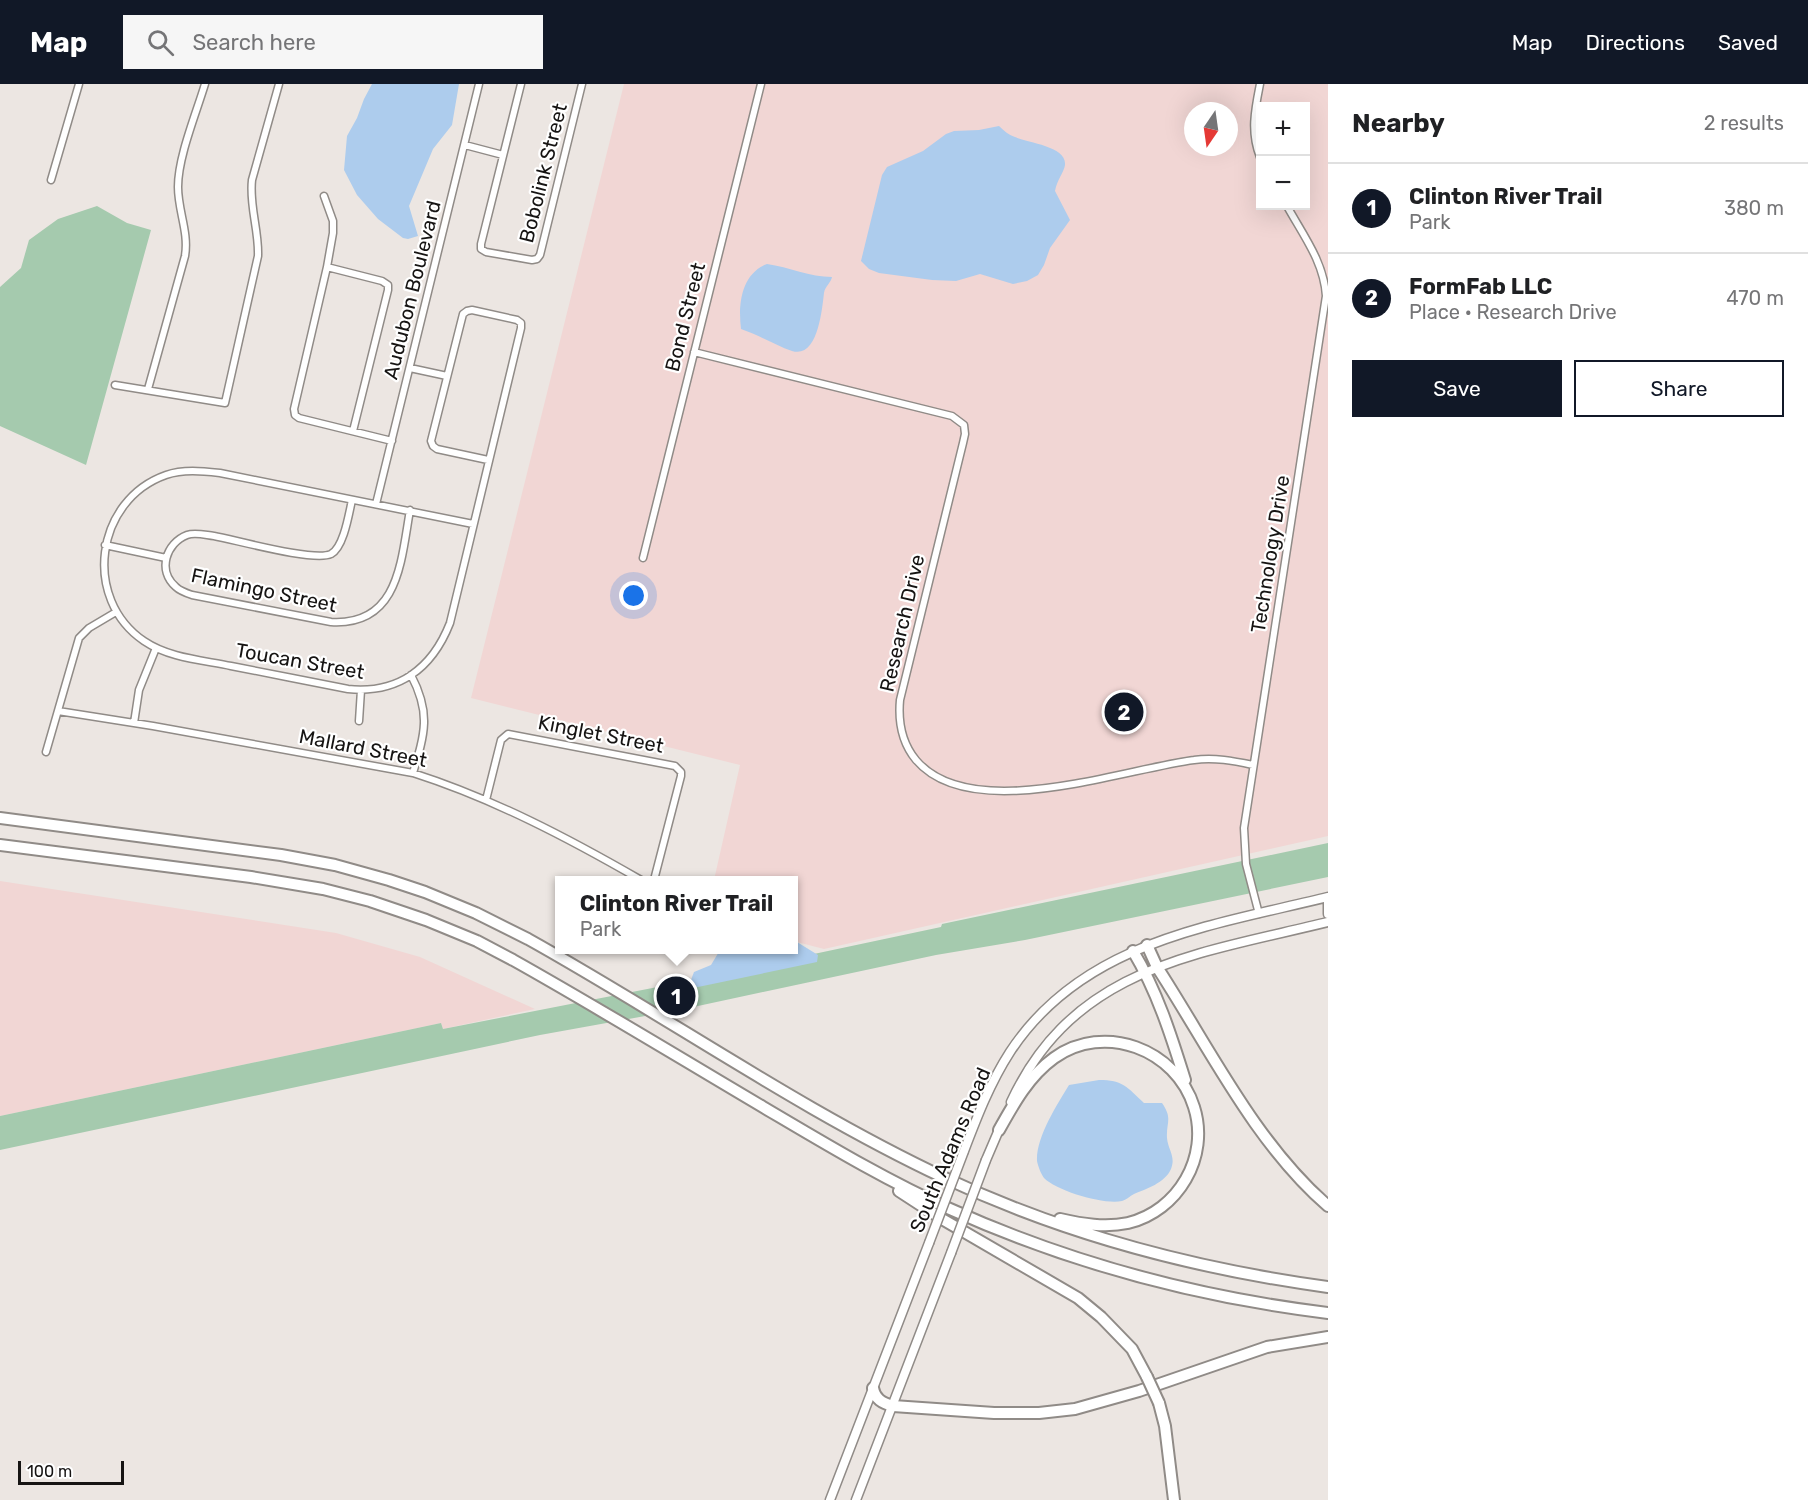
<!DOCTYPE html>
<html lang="en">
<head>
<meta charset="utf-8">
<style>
  body { margin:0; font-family:Rubik,sans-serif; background:#f6f6f6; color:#202124 }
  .controls { position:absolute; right:18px; top:18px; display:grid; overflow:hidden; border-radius:0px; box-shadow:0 6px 24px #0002 }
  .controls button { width:54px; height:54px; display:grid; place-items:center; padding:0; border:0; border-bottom:2px solid #e0e0e0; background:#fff; color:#202124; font:30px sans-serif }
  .compass { position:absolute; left:1184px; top:18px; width:54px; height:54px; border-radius:50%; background:#fff; box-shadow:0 6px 24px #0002; rotate:193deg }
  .scale { position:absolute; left:18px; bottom:15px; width:106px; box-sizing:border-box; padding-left:6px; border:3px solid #161413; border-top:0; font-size:16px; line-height:21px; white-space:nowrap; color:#161413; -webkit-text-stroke:4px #fff; paint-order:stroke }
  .you { position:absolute; left:634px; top:512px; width:21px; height:21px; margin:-15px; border:4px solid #fff; border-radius:50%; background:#1a73e8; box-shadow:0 0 0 9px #1a73e833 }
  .badge { display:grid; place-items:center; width:39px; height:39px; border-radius:50%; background:#111827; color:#fff; font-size:20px; font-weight:700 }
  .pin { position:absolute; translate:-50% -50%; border:3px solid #fff; box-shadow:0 2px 6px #0006 }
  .popup { position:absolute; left:555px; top:792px; width:243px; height:78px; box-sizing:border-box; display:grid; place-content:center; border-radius:0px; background:#fff; filter:drop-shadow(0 2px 4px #0005); font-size:20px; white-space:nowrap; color:#757577 }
  .popup b { font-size:22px; color:#202124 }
  .popup::after { content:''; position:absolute; left:50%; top:100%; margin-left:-12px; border:12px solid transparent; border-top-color:#fff }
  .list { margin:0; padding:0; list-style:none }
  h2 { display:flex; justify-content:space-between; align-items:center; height:78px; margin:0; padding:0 24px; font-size:26px }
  h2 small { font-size:20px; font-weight:400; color:#757577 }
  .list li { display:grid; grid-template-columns:39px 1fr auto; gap:18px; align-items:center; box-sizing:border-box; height:90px; padding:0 24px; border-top:2px solid #e0e0e0 }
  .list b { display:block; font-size:22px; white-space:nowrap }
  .list p { margin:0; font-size:20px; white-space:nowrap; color:#757577 }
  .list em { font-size:20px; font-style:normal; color:#757577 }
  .actions { display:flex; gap:12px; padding:18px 24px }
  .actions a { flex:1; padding:14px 0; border:2px solid #111827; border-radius:0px; text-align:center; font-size:21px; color:#111827 }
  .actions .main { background:#111827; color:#fff }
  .icon { flex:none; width:33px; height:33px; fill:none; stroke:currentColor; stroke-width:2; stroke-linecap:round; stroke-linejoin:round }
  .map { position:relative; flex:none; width:1328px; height:1416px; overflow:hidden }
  header { display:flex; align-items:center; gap:36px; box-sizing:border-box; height:84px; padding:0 30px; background:#111827; color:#fff }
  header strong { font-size:28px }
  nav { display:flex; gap:33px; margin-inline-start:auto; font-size:21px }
  .search { width:420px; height:54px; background:#f6f6f6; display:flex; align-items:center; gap:15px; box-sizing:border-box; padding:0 21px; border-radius:0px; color:#757577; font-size:22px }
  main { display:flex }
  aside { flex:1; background:#fff }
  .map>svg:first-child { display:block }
  .industrial { fill:#f1d6d4; fill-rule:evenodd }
  .green { fill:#a5caae }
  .water { fill:#adcced }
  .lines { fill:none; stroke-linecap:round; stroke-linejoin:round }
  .street-casing { stroke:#908b87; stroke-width:9 }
  .secondary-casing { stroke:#908b87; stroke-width:11 }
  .highway-casing { stroke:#908b87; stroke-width:14 }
  .street { stroke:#fff; stroke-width:6 }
  .secondary { stroke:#fff; stroke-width:8 }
  .highway { stroke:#fff; stroke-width:10 }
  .secondary-bridge-casing { stroke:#908b87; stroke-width:11; stroke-linecap:butt }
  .highway-bridge-casing { stroke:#908b87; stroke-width:14; stroke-linecap:butt }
  .secondary-bridge { stroke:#fff; stroke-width:8 }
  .highway-bridge { stroke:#fff; stroke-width:10 }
  .labels { text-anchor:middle; stroke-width:4.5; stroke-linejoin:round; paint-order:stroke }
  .street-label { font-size:20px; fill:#161413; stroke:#fff }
</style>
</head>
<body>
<header>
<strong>Map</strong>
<div class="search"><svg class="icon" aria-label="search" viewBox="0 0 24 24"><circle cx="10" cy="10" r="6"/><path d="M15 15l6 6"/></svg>Search here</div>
<nav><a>Map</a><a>Directions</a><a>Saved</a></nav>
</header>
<main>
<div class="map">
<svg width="1328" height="1416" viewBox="0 0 1328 1416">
  <rect width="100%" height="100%" fill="#ece6e2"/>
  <path class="industrial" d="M624,0H1328V752L824,865L793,857V796H714L740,681L471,614ZM1260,22H1306V122H1260ZM1193,27H1229V63H1193Z
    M0,797L336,849L420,873L535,925L443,945L441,939L0,1032Z"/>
  <path class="green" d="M97,122L127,139L151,146L86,381L0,342V203L21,184L29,156L58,135Z
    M1328,759V793L1025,856L936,871L684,925L540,951L0,1066V1032L441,939L443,945L678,899L941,843L942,840Z"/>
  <path class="water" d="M372,0H459L452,41L433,65L409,122L418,152L408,155L403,154L378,135L357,111L344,86L347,52L357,34L364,15Z
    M999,42C1004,47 1009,51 1015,53C1028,59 1067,62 1065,81C1064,88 1057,96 1055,107L1070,136L1050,164L1044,181L1038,191L1027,197L1013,200L980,190L956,197L932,196L879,189L869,185L861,177L882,91L887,83L923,67L946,50L954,47L979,46Z
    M767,180C789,183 810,193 832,193C831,199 825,202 824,209C822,225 818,275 792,267C775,261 759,251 741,245C738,221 741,190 767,180Z
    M793,851L797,858L818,871L817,878L698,903L689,901L694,888L711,881L720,866H793Z
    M1099,996C1123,996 1127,1003 1144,1019H1162C1173,1035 1166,1038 1167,1054C1168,1066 1176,1072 1171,1085C1165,1099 1146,1105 1134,1110C1130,1112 1126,1116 1122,1117C1104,1121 1057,1107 1044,1094C1041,1090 1038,1082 1037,1077C1036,1053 1057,1021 1069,1001Z"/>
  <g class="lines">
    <defs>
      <path id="street" d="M521,0L481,160V165L486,168L532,176L537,175L540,171L582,0
        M1260,0C1255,25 1250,48 1260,73
        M465,61L503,71
        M51,96L79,0
        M324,112L333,137V149L327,183L294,325L295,331L299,334L392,357
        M327,183L382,197L388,201V206L353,347
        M694,268L952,332L964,341L965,350L963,359L900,616C898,638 902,659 916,676C971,741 1123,685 1194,676C1214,673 1234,677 1253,681
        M410,284L447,292
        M115,301L225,319L258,172C259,146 249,122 252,96L279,0
        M148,305L185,172C189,148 178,127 178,103C178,73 196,30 205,0
        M352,416C349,429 344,463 331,470C314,478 236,456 214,452C205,451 195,448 187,451C166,459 157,487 176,503C180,507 186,509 192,511L331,538C399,542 401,477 410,426
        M376,420L479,0
        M473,440L220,389C202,387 183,385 166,391C95,416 82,515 144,557C169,574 202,576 231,582C270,590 309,597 348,605C398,610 432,585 450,539L521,244V239L517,236L472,226L467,227L463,230L431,357L433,362L437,365L488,376
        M105,461L166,474
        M643,474L761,0
        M411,591C431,629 425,649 413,689
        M58,627L153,642L413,689C494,715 568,754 641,796
        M359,637L361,606
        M134,639L139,606L156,564
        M46,668L79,554L89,544L116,528
        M486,716L501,656L508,650L675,682L681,688V692L654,796
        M1259,830L1246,780L1244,744L1326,212C1324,178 1303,151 1287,122"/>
      <path id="secondary" d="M1328,818V830
        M1011,1018C1074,882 1198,870 1328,838
        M964,1067C977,1033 990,999 1010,968C1082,858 1210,842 1328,813
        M986,1076L1001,1041
        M830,1416L929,1159
        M856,1416L951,1169"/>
      <path id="highway" d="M0,734L281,771L335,781L389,796L425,808L476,829L528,855C668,933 800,1026 945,1094C1066,1151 1196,1185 1328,1203
        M0,761L251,793L323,805L370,817L426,836L477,857L513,876C597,923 680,974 763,1023C824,1059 885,1096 950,1125C1070,1179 1197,1213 1328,1229
        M1147,861L1157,883C1209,963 1255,1059 1328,1122
        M1133,867C1157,907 1171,951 1185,996
        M999,1046C1014,1019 1029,992 1054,974C1104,938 1176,965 1194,1023C1210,1073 1178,1127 1128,1139C1105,1144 1082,1140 1060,1135
        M899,1107L942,1135L1078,1214L1101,1233L1132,1265L1147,1293
        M873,1304C875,1315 882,1319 893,1322L994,1329H1039L1075,1325L1139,1307L1267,1263L1328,1253
        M1159,1319L1165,1342L1174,1416"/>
    </defs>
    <use href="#street" class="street-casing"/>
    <use href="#secondary" class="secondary-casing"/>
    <use href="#highway" class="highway-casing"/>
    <use href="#street" class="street"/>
    <use href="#secondary" class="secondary"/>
    <use href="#highway" class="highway"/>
    <defs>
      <path id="secondary-bridge" d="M929,1159L964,1067
        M951,1169L986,1076"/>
      <path id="highway-bridge" d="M1147,1293L1159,1319"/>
    </defs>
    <use href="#secondary-bridge" class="secondary-bridge-casing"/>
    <use href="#highway-bridge" class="highway-bridge-casing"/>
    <use href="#secondary-bridge" class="secondary-bridge"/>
    <use href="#highway-bridge" class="highway-bridge"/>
  </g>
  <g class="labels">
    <g class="street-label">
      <text transform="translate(543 89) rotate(-76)" y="7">Bobolink Street</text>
      <text transform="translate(412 206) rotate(-76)" y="7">Audubon Boulevard</text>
      <text transform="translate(685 233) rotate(-76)" y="7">Bond Street</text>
      <text transform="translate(1270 470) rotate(-81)" y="7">Technology Drive</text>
      <text transform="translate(264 506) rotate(12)" y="7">Flamingo Street</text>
      <text transform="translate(902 539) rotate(-77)" y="7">Research Drive</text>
      <text transform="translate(300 577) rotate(10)" y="7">Toucan Street</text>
      <text transform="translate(601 650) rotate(11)" y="7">Kinglet Street</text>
      <text transform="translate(363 664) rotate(11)" y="7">Mallard Street</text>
      <text transform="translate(950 1066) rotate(-67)" y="7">South Adams Road</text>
    </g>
  </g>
</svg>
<div class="controls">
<button>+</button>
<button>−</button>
</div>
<svg class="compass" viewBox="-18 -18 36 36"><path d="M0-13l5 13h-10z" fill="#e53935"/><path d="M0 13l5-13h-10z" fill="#757577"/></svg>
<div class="scale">100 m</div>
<div class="you"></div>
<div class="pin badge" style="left:676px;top:912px">1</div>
<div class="popup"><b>Clinton River Trail</b>Park</div>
<div class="pin badge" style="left:1124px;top:628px">2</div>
</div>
<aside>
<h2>Nearby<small>2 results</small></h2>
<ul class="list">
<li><span class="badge">1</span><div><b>Clinton River Trail</b><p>Park</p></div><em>380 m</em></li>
<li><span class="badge">2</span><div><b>FormFab LLC</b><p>Place · Research Drive</p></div><em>470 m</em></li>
</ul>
<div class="actions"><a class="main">Save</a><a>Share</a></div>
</aside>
</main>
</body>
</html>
